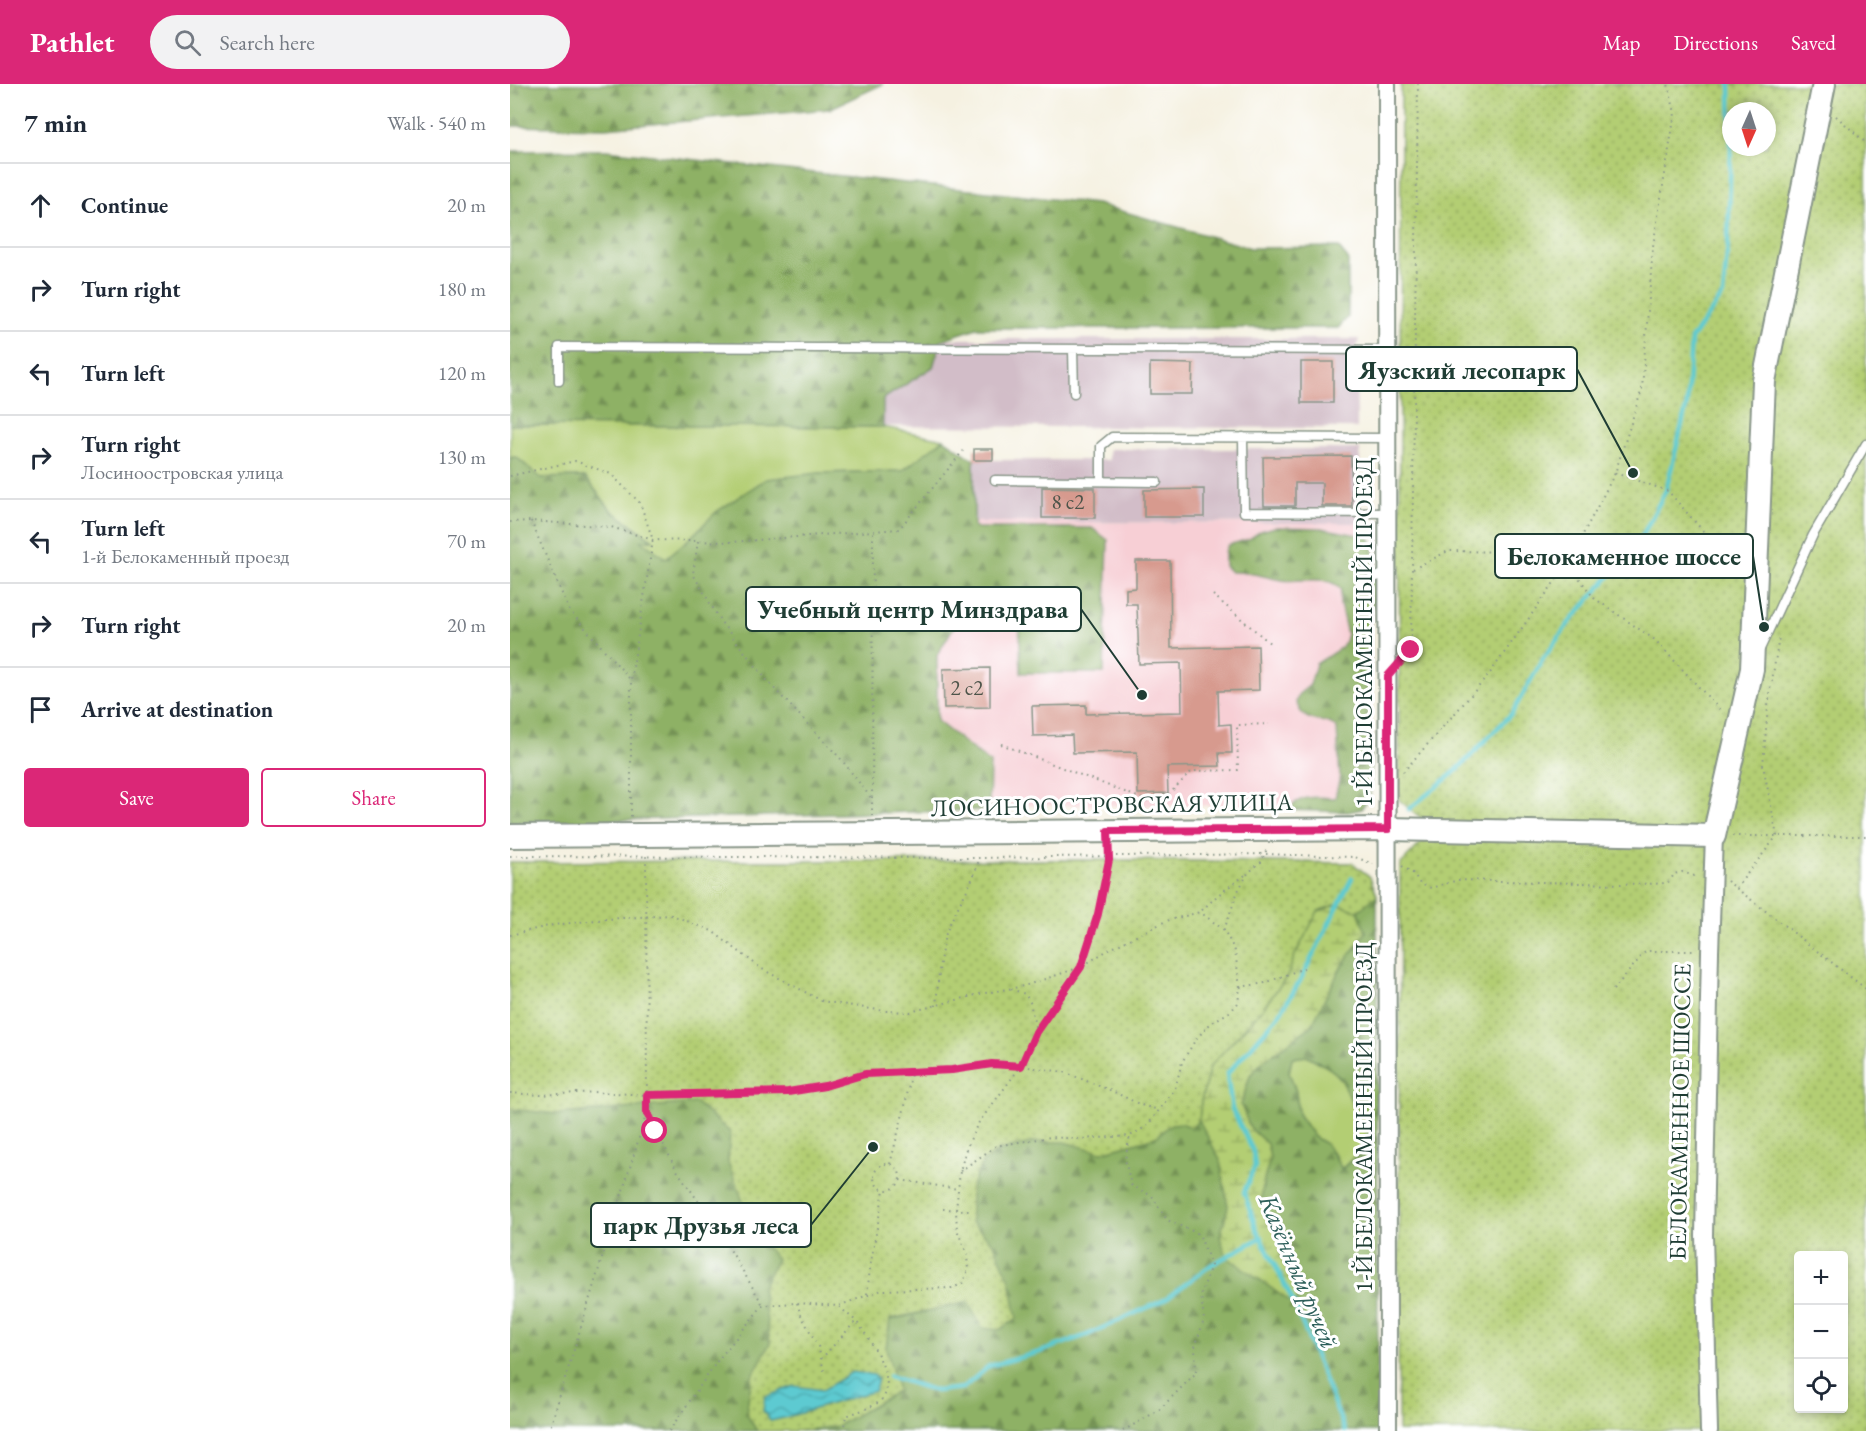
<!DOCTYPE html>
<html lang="en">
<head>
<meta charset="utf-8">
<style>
  body { margin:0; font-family:"EB Garamond",serif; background:#f2f2f3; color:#1f2937 }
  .controls { position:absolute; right:18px; bottom:18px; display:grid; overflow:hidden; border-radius:6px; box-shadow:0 3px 9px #0003 }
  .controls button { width:54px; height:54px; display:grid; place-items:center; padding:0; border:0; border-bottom:2px solid #e0e1e3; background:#fff; color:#1f2937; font:30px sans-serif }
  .compass { position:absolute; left:1212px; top:18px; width:54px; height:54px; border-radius:50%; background:#fff; box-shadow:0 3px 9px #0003; rotate:183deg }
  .stop { position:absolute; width:18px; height:18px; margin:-14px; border:4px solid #db2777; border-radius:50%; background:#fff }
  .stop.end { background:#db2777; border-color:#fff; box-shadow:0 2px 6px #0008 }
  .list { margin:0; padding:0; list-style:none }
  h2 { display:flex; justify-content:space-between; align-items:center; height:78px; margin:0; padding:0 24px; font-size:26px }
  h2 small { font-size:20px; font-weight:400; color:#747a83 }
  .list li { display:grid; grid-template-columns:39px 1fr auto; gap:18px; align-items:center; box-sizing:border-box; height:84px; padding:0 24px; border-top:2px solid #e0e1e3 }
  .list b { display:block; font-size:22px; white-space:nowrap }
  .list p { margin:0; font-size:20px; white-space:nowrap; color:#747a83 }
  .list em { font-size:20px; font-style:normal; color:#747a83 }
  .actions { display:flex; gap:12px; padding:18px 24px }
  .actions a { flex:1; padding:14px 0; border:2px solid #db2777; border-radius:6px; text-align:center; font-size:21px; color:#db2777 }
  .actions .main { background:#db2777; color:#fff }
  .icon { flex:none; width:33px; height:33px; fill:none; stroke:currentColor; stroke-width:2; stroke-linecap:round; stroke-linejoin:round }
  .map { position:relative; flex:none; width:1356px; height:1347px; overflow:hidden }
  header { display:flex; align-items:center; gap:36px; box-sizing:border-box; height:84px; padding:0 30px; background:#db2777; color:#fff }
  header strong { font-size:28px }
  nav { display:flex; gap:33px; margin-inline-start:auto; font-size:21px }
  .search { width:420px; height:54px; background:#f2f2f3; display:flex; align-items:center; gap:15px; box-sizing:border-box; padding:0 21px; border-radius:33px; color:#747a83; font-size:22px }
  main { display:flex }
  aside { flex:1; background:#fff }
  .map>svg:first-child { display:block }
  .built { fill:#f7cfd5 }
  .industrial { fill:#d2bdc8 }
  .grass { fill:#b3ce73; stroke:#698654; stroke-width:1.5 }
  .forest { fill:url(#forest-firs); stroke:#56774c; stroke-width:1.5; fill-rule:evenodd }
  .wetland { fill:url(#wetland-marsh); stroke:#698654; stroke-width:1.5 }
  .park { fill:url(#park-dots); stroke:#698654; stroke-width:1.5; fill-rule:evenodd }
  .water { fill:url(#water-waves); stroke:#3e8482; stroke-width:1.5 }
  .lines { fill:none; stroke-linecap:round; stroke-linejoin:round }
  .stream { stroke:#5dcad1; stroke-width:4.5 }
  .building { fill:#d79a8e }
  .lane-casing { stroke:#8a978a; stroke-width:11 }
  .street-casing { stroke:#8a978a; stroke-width:20 }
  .secondary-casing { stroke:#8a978a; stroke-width:26 }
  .path { stroke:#8a978a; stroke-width:2; stroke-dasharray:1.5 4.5; stroke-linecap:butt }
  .lane { stroke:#fff; stroke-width:8 }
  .street { stroke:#fff; stroke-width:16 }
  .secondary { stroke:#fff; stroke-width:22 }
  .route { stroke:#db2777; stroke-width:8 }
  .labels { text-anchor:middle; stroke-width:6; stroke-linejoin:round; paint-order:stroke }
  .number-label { font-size:21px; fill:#4d544a }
  .street-label { font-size:24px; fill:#1f3d34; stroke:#fff }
  .water-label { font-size:26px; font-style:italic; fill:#2e605b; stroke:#fff }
  .leader { fill:none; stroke:#1f3d34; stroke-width:2 }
  .callout-dot { fill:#1f3d34; stroke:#fff; stroke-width:2 }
  .callout { fill:#fff; stroke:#1f3d34; stroke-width:2 }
  .callout-label { font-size:26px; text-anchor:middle; font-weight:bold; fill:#1f3d34 }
</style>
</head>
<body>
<header>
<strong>Pathlet</strong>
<div class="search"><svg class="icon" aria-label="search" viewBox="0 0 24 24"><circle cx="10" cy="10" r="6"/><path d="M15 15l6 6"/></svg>Search here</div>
<nav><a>Map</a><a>Directions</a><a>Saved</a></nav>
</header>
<main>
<aside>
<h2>7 min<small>Walk · 540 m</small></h2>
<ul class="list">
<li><svg class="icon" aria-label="ahead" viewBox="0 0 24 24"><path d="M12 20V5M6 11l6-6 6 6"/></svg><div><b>Continue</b></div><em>20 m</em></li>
<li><svg class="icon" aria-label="right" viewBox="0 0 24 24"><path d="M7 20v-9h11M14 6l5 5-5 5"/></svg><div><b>Turn right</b></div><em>180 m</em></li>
<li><svg class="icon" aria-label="left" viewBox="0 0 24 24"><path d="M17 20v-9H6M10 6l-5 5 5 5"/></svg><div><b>Turn left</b></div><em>120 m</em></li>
<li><svg class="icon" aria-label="right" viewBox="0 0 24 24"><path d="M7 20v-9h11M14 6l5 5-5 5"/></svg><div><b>Turn right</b><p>Лосиноостровская улица</p></div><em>130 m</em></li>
<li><svg class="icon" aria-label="left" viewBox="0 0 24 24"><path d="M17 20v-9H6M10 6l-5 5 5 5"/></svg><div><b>Turn left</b><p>1-й Белокаменный проезд</p></div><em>70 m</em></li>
<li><svg class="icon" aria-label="right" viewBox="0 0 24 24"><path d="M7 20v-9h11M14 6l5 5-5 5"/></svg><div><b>Turn right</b></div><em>20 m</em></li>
<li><svg class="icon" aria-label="arrive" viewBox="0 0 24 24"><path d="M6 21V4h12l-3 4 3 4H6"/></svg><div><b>Arrive at destination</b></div></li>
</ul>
<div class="actions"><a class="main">Save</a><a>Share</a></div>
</aside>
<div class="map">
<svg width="1356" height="1347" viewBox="0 0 1356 1347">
  <defs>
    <pattern id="forest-firs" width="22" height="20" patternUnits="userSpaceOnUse" patternTransform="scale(1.5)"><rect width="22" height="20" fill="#8eb165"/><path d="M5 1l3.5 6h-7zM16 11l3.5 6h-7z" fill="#739154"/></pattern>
    <pattern id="wetland-marsh" width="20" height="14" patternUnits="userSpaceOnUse" patternTransform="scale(1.5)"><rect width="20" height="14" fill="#b3ce73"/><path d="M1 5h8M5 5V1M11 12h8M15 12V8" fill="none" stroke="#91a85f"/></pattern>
    <pattern id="park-dots" width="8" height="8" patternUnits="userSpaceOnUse" patternTransform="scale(1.5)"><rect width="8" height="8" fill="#b3ce73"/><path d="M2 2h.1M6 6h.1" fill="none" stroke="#91a85f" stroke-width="1.8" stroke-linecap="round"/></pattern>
    <pattern id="water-waves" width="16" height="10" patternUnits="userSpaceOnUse" patternTransform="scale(1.5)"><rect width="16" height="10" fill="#5dcad1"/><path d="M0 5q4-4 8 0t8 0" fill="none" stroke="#4ca5aa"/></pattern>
  </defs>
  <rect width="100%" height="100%" fill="#fff"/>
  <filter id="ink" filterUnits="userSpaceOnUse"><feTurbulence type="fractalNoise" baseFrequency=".0167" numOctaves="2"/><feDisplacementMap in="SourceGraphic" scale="12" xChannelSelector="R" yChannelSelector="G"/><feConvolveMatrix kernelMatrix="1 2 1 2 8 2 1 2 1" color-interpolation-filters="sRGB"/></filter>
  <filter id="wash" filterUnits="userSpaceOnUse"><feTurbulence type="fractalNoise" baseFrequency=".008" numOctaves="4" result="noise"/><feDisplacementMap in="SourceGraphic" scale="24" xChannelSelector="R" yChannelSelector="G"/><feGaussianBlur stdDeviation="1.35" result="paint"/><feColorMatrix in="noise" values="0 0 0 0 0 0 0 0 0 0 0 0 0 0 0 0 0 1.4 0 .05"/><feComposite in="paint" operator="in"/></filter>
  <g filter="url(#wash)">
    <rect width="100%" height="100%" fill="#f5f1e1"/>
    <path class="built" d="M415,438L850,439V722L415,721Z"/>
    <path class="industrial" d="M0,255H849L846,266L847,344L0,341Z
      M599,365H850V439L464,438V376H599Z"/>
    <path class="grass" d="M0,341L373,343L434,355L392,387L309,389L179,455L156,475L130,457L142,455L101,426L75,393L31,394L6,373L0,374Z
      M798,971C830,990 831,989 844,1024L857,1030C860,1058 851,1068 831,1085L825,1071L816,1060L804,1053L788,1030L786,1008L779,988L782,974Z"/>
    <path class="forest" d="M0,0H373L319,25L95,44L0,42Z
      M96,66L587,120L741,164L828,163L838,175V233L828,244H467L431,256L423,283L373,315V343L0,341V67Z
      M434,355L464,376V444H582L598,456L594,589H511L509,535L488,519L449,534L427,571V637L480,679L479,726L0,739V374L6,373L31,394L75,393L101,426L143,456L131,457L156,474L179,455L206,428L256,395L309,389L392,387Z
      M765,443L811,444L853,452L859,453L864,467L868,508L860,536L861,588L856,610L857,631L862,661L860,712L851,725L838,728L779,726C789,710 808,713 825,714L830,693L827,644C818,634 803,640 794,631C790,628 788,622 786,618L789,610L800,601L806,580L832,563L835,557L837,550L830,520L831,505C816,489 791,499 772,496C754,493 740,487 721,488L715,482V468L718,461L739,455L751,447Z
      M599,776L842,779L860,793L867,811L868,1347H289L327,1342L388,1307L376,1264L380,1236L458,1218L484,1160L461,1138V1104L473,1077L488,1067L525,1058H554L592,1068L646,1053L661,1040L672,1039L681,1044L689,1036L710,1076L718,1123L710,1153L790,1208L781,1195L771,1173L767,1147L751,1117L753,1100L760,1074L757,1060L740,1044L731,1021L740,991L752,978L801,942L831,883L856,848L0,778ZM798,972C830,990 831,989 844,1024L857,1030C860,1057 851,1068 832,1085L816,1060L804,1053L788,1030L786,1008L779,988L782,974Z
      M186,1019L220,1048L218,1078L247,1152L267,1175L252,1203L260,1259L242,1293L236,1329L247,1347H0V1025L48,1030Z"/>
    <path class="wetland" d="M827,820L848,827L856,848L831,883L801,942L752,978L740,991L731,1021L740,1044L757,1060L760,1074L753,1100L751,1117L767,1147L771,1173L781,1195L790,1208L785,1221L717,1173L710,1153L718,1123L710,1076L689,1036L691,1017L700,982L753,924L778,891L784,873L808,827Z"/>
    <path class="park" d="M891,0H1356V1347H888L890,781L911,759V734L889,716ZM1221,27H1257V63H1221ZM1288,1172H1334V1324H1288Z
      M599,776L842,779L860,793L867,811L848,827L827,820L808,827L784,873L778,891L753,924L700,982L691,1017L689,1036L681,1044L672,1039L661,1040L646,1053L591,1068L554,1058H525L488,1067L473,1077L461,1104V1138L484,1160L500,1196L507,1234L490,1246L472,1244L458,1218L380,1235L376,1264L388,1307L327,1342L289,1347H247L236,1329L242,1293L260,1259L252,1203L267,1175L247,1153L236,1160L222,1147L235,1123L218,1078L220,1048L186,1019L48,1030L0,1025V778Z"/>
    <path class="water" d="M342,1288L364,1291L368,1295L365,1307C330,1316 296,1329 261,1337L253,1327L255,1313L284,1302L313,1306Z"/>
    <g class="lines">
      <path class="stream" d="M1220,0L1221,61
        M899,725L946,687L1002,629L1033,575L1059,539L1129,458L1156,406L1177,320L1181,255L1213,211L1218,160L1221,63
        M379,1292L426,1307L453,1304L479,1282L530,1268L577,1251L654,1216L701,1181L752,1153
        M835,1347L785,1221L746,1144L734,1108L745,1082L743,1067L722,1025L717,990L769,931L790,897L842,794"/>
    </g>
    <g id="blocks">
      <path class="building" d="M791,278H823V319H791Z
        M640,279L683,280L682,310H640Z
        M464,365H483V376H464Z
        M841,372L842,422H812V399H785V422H754L753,373Z
        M532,403L585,404V434H532Z
        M694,405V433H634V406Z
        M626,477H660L661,564L748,562L749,606L708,607L709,641L721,640L722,669H709L710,682L657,683L658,709L628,710L627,668L563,669L562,651L523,652L522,622L576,621V630L672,628L671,579L629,580L627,520H616V505L626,504Z
        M480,584V623L434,624L433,585Z"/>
    </g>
  </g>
  <g filter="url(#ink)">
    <use href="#blocks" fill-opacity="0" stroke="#8a978a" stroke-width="1.5"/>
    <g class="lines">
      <defs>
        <path id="lane" d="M563,265L564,309
          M49,297V263L877,266
          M733,353L734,428L877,429
          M485,396L647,398
          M591,397V362L602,353L877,354
          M850,500L878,488
          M1250,565L1303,451L1356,360"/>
        <path id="street" d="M877,0L878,1347
          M1199,1347L1194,1151L1200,868L1204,752"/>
        <path id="secondary" d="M0,752L878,745L1204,752L1242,585L1254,297L1314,0"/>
      </defs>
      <use href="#lane" class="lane-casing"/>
      <use href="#street" class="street-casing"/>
      <use href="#secondary" class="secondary-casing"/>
      <path class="path" d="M1326,32L1356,59
        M1105,389L1158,407L1228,487
        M0,392L65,377L101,390L130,419L143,456L121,596V734
        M21,437L59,526L120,595
        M0,438L21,437L101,443L143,456L221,458L389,445L453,367
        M188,457L183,490L211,538L259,599L331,675L361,714
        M903,485L938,467L1012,468L1058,479L1084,514L1145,556L1213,629
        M703,511L761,560
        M894,574L901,566L908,0
        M491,660L648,721
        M893,688L978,592L1058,479L1105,389L1132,305L1143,162L1165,29L1158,0
        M648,730V721L682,687L728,686L727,641L759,640
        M362,732L363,447
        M1222,752H1356
        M0,772L469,774L755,770L845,773L863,780
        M892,782L904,790L910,800L921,804L948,796L1111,800C1120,799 1154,801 1158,798C1160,797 1163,792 1164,790L1172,788L1188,793
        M1217,797L1356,905
        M1226,804L1267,752L1253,681L1258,622L1269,553
        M714,846L728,807L738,789L751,778L757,765
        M0,851L43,841L96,835L162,831L202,847L252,885L312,917L374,927L400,928L470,910L514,902L571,883L598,866L656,837L690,828L708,811L738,789
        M730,903L755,899L794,884
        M501,905L515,910L520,918L526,947
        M1103,906L1136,867H1185
        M426,922C428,901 429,877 434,856C441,829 465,799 469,774
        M0,1009L30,1011L87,1008L137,1011L278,1008L315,1002L355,990L442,986L482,980L511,982L554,988L602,1007L631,1021L649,1026
        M137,1028L166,1085L209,1147L253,1221
        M364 1093a13 13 0 1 1 26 0a13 13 0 1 1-26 0Z
        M380,1080L395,1022L401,990
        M450,1087L486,1062L540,1053L570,1055L620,1052L637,1042L665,1005L672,978L686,955L701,939L721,927L728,919L730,903L725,867L714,846L690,828
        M390,1096L448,1105
        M433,1125L460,1126
        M357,1210L361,1177L374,1106
        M287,1219L291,1231L308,1262L315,1291
        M311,1275L346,1237L328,1222
        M39,1347L137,1028L136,768
        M159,1347L208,1276L253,1221L287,1219L328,1222L372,1206L442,1204L452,1200L458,1186L457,1170L447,1146L446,1126L450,1087L456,1065L467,1041L511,982L527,948L571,883L588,830L599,776V766
        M333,1347L336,1332C346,1328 362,1324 370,1317C391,1300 358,1252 346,1237
        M613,1347L649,1326L686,1289L685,1263L694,1236L691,1211L701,1181L689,1150L657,1136L642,1112L621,1101L615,1075L620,1052"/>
      <use href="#lane" class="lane"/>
      <use href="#street" class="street"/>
      <use href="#secondary" class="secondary"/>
    </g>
  </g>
  <g class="lines" filter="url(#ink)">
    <path class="route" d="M145,1047L137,1028V1011L278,1008L315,1002L355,990L442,986L482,980L511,982L526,948L571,883L588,830L599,776L598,747L878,745V592L901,566"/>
  </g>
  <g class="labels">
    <g class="number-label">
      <text x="558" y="425">8 с2</text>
      <text x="457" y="611">2 с2</text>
    </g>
    <g class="street-label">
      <text transform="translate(854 548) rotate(-90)" y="8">1-Й БЕЛОКАМЕННЫЙ ПРОЕЗД</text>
      <text transform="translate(602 721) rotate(-1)" y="8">ЛОСИНООСТРОВСКАЯ УЛИЦА</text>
      <text transform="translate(1170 1028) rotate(-89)" y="8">БЕЛОКАМЕННОЕ ШОССЕ</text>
      <text transform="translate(854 1033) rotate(-90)" y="8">1-Й БЕЛОКАМЕННЫЙ ПРОЕЗД</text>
    </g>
    <g class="water-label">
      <text transform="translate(789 1187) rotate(67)" y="9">Казённый ручей</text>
    </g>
  </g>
  <path class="leader" d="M1123 389L1067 285M1254 543L1243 472M632 611L571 525M363 1063L301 1141"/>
  <g class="callout-dot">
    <circle cx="1123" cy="389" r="6"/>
    <circle cx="1254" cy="543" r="6"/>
    <circle cx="632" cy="611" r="6"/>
    <circle cx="363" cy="1063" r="6"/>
  </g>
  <g class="callout">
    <rect x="836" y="263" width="231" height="44" rx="6"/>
    <rect x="985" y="450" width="258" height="44" rx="6"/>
    <rect x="236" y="503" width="335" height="44" rx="6"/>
    <rect x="81" y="1119" width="220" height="44" rx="6"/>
  </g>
  <g class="callout-label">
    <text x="952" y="295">Яузский лесопарк</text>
    <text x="1114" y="481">Белокаменное шоссе</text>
    <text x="403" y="534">Учебный центр Минздрава</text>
    <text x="191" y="1150">парк Друзья леса</text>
  </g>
</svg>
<div class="controls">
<button>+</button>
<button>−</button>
<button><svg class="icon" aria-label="locate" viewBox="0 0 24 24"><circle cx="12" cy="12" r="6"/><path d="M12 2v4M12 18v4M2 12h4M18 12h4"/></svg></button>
</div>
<svg class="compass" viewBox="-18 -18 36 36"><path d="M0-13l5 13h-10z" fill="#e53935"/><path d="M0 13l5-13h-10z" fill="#747a83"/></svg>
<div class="stop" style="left:145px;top:1047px"></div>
<div class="stop end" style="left:901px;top:566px"></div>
</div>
</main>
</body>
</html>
